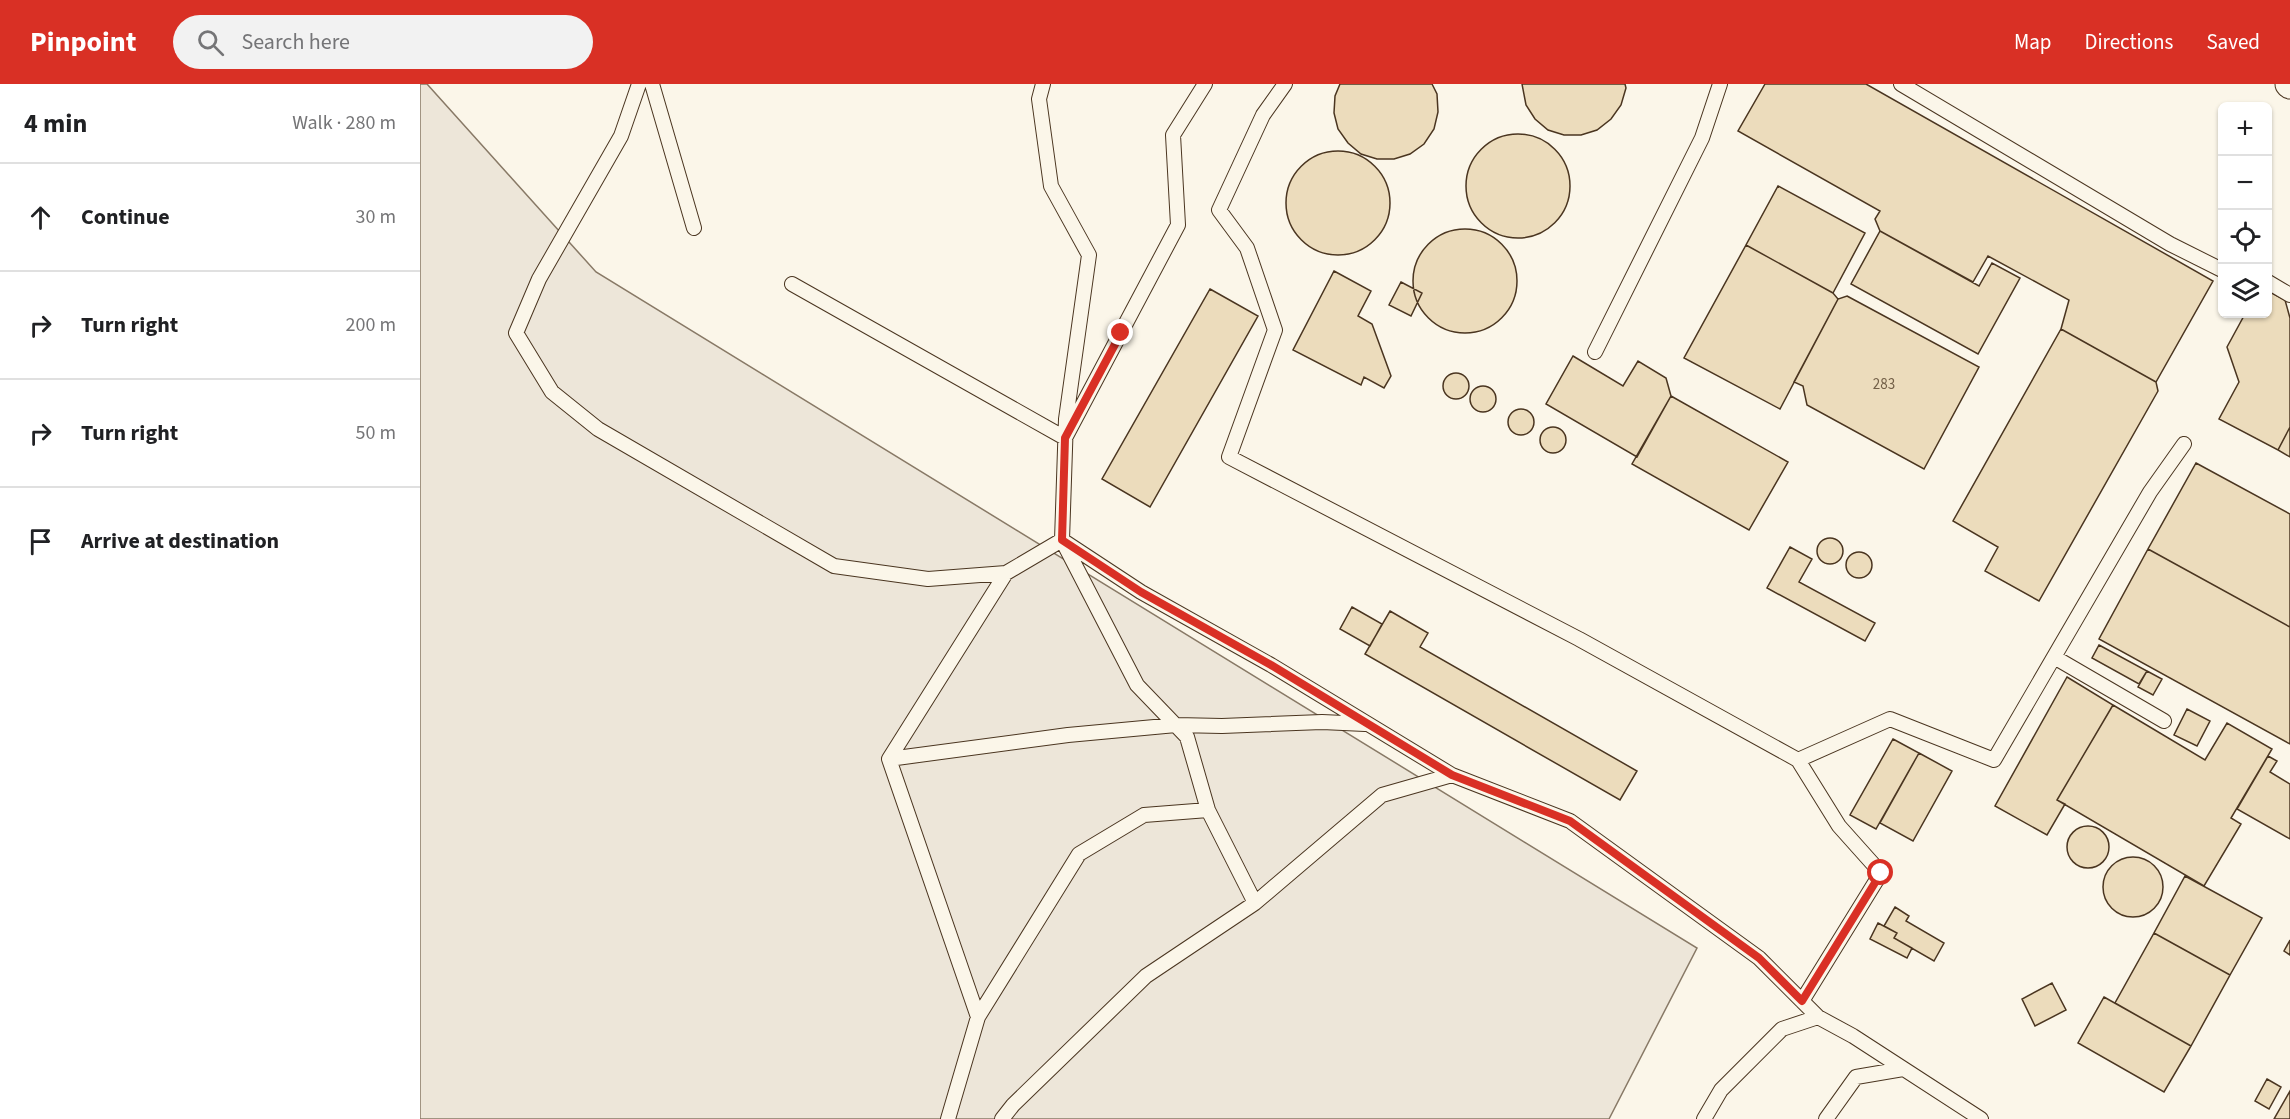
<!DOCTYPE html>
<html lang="en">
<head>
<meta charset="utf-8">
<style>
  body { margin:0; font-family:"Source Sans 3",sans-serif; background:#f2f2f2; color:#202124 }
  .controls { position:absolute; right:18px; top:18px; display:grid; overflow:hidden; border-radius:9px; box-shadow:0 2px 4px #0004 }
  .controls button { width:54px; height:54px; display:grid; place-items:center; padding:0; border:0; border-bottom:2px solid #e0e0e0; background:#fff; color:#202124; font:30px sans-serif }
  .stop { position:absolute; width:18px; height:18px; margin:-14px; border:4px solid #d93025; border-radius:50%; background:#fff }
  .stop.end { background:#d93025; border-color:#fff; box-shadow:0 2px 6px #0008 }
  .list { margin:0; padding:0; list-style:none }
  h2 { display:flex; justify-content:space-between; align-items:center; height:78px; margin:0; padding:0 24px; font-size:26px }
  h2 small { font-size:20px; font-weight:400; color:#757577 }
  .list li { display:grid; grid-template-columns:39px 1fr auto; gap:18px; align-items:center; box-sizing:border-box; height:108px; padding:0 24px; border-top:2px solid #e0e0e0 }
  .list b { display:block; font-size:22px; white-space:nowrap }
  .list em { font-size:20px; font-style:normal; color:#757577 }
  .icon { flex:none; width:33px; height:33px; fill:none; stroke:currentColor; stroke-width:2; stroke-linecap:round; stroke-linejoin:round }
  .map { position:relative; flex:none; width:1870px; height:1035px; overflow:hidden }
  header { display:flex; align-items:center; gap:36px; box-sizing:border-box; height:84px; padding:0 30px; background:#d93025; color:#fff }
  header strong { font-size:28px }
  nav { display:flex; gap:33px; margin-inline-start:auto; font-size:21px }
  .search { width:420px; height:54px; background:#f2f2f2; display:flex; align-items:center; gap:15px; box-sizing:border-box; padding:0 21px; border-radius:33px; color:#757577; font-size:22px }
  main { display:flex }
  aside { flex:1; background:#fff }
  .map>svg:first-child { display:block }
  .green { fill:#ede6d9; stroke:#887966; stroke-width:1.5 }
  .building { fill:#ecdcbc; stroke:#4a3520; stroke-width:1.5 }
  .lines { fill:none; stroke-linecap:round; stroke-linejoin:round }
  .lane-casing { stroke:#4a3520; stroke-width:16 }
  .street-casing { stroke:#4a3520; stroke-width:29 }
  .lane { stroke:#fbf6e9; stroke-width:14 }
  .street { stroke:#fbf6e9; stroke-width:27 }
  .route { stroke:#d93025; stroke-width:8 }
  .labels { text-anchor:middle; stroke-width:4.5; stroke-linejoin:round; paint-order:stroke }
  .number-label { font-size:15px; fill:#725f47 }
</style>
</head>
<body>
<header>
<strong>Pinpoint</strong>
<div class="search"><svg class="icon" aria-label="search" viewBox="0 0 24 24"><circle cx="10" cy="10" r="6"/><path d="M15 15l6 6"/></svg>Search here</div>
<nav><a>Map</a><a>Directions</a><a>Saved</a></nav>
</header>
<main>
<aside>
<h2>4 min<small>Walk · 280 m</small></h2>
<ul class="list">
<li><svg class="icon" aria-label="ahead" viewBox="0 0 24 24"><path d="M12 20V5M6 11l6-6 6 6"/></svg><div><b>Continue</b></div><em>30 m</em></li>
<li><svg class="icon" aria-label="right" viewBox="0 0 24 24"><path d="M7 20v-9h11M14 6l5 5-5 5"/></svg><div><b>Turn right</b></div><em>200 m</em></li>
<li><svg class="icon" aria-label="right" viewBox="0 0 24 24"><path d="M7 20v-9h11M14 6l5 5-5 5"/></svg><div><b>Turn right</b></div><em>50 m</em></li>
<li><svg class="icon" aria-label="arrive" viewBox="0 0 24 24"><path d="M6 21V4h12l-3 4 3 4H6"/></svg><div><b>Arrive at destination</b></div></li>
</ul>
</aside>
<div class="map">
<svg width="1870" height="1035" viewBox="0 0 1870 1035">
  <rect width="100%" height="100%" fill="#fbf6e9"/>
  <path class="green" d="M0,0H7L176,188L1277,864L1189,1035H0Z"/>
  <path class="building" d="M920,0H1012L1017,10L1018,28L1014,45L1004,60L990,70L974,75H957L941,70L928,59L918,45L914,29L915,12Z
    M1102,0H1205L1206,4L1201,21L1191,35L1177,46L1161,51H1144L1128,46L1115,35L1106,21Z
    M1345,0H1446L1793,197L1736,298L1641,245L1649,216L1568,172L1553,198L1460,147L1455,135L1460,127L1318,47Z
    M1046 102a52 52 0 1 1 104 0a52 52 0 1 1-104 0Z
    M866 119a52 52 0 1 1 104 0a52 52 0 1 1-104 0Z
    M1358,102L1445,149L1413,209L1326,161Z
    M993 197a52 52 0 1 1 104 0a52 52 0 1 1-104 0Z
    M1460,147L1559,202L1572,179L1600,194L1558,270L1431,200Z
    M1326,161L1413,209L1418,215L1360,325L1264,274Z
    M914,187L951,207L938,232L952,240L971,292L964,304L944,293L941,301L873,266Z
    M981,198L1002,209L991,232L969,221Z
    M790,205L838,232L730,423L682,395Z
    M1848,207L1865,216L1870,234V343L1858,366L1799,335L1819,298L1807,263L1825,230H1848Z
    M1427,212L1559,283L1504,385L1387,321L1383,302L1374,298L1418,215Z
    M1641,245L1736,298L1738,307L1619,517L1565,487L1578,463L1533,437Z
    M1153,272L1203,302L1218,277L1246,294L1251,312L1217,373L1126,320Z
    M1023 302a13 13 0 1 1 26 0a13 13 0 1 1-26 0Z
    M1050 315a13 13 0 1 1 26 0a13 13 0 1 1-26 0Z
    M1251,312L1368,378L1329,446L1212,380Z
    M1088 338a13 13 0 1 1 26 0a13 13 0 1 1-26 0Z
    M1120 356a13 13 0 1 1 26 0a13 13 0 1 1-26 0Z
    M1870,343V373L1858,366Z
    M1776,379L1870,430V543L1728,465Z
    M1397 467a13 13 0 1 1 26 0a13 13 0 1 1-26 0Z
    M1370,463L1392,475L1379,498L1455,539L1445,557L1347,504Z
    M1728,465L1870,543V660L1679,555Z
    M1426 481a13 13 0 1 1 26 0a13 13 0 1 1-26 0Z
    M932,523L962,540L950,562L920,545Z
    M970,527L1008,549L1000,563L1217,687L1200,716L945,570Z
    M1679,561L1727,587L1719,600L1672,574Z
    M1727,587L1742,595L1733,611L1718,603Z
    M1647,593L1693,621L1637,716L1645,720L1627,751L1575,722Z
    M1693,621L1785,676L1807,639L1852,665L1811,734L1821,740L1784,802L1637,716Z
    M1767,625L1790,637L1777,662L1754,651Z
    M1473,655L1499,669L1456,745L1430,731Z
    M1499,669L1532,687L1493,757L1460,739Z
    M1848,672L1857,677L1850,688L1870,700V755L1817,725Z
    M1647 763a21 21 0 1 1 42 0a21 21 0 1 1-42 0Z
    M1683 803a30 30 0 1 1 60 0a30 30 0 1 1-60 0Z
    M1765,792L1842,834L1810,891L1734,849Z
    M1475,823L1489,832L1486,837L1524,859L1514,877L1474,854L1477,849L1464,842Z
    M1458,839L1477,849L1474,854L1492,864L1487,874L1450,855Z
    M1734,849L1810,891L1771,962L1695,919Z
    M1870,856V871L1864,867Z
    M1632,899L1646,926L1615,942L1602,915Z
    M1684,913L1771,962L1744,1008L1658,959Z
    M1847,995L1861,1003L1849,1025L1835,1017Z
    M1870,1007V1035H1854Z"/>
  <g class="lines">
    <defs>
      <path id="lane" d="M219,0L201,52L119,195L96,249L132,308L178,345L414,482L508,495L586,489L642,456L721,508L851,581L1032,691L1150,737L1339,874L1398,933L1433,952L1561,1035
        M232,0L274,144
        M623,0L619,15L631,102L669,171L646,335L642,456L717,601L767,653L788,726
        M865,0L843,31L799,126L827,164L855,246L809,373L1159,555L1378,676L1419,742L1461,789L1382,917
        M1481,0L1750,160L1802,186
        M1848,198L1870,211
        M372,200L645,354L758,141L753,51L785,0
        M1175,268L1282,54L1300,0
        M1634,573L1744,637
        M469,675L648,651L756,641L802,642L902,638L945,640
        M1378,676L1470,635L1574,676L1730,408L1764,360
        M558,933L469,675L586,489
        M528,1035L558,933L659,770L724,731L788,726L835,819L962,711L1032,691
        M582,1035L593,1021L726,892L835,819
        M1284,1035L1301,1006L1362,945L1398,933
        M1406,1035L1436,993L1483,985"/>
      <path id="street" d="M1869,0L1870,1"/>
    </defs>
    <use href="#lane" class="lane-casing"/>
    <use href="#street" class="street-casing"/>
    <use href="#lane" class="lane"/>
    <use href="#street" class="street"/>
  </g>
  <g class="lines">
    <path class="route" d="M701,249L645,354L642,456L721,508L851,581L1032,691L1150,737L1339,874L1382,917L1461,789"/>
  </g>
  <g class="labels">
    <g class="number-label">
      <text x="1464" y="305">283</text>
    </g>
  </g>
</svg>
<div class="controls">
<button>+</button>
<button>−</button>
<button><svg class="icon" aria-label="locate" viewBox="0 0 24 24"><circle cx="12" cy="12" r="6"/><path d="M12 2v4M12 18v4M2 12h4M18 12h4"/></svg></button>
<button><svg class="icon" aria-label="layers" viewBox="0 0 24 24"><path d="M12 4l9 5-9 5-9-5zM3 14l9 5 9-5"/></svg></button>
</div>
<div class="stop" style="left:1461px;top:789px"></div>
<div class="stop end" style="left:701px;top:249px"></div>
</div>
</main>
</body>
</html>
